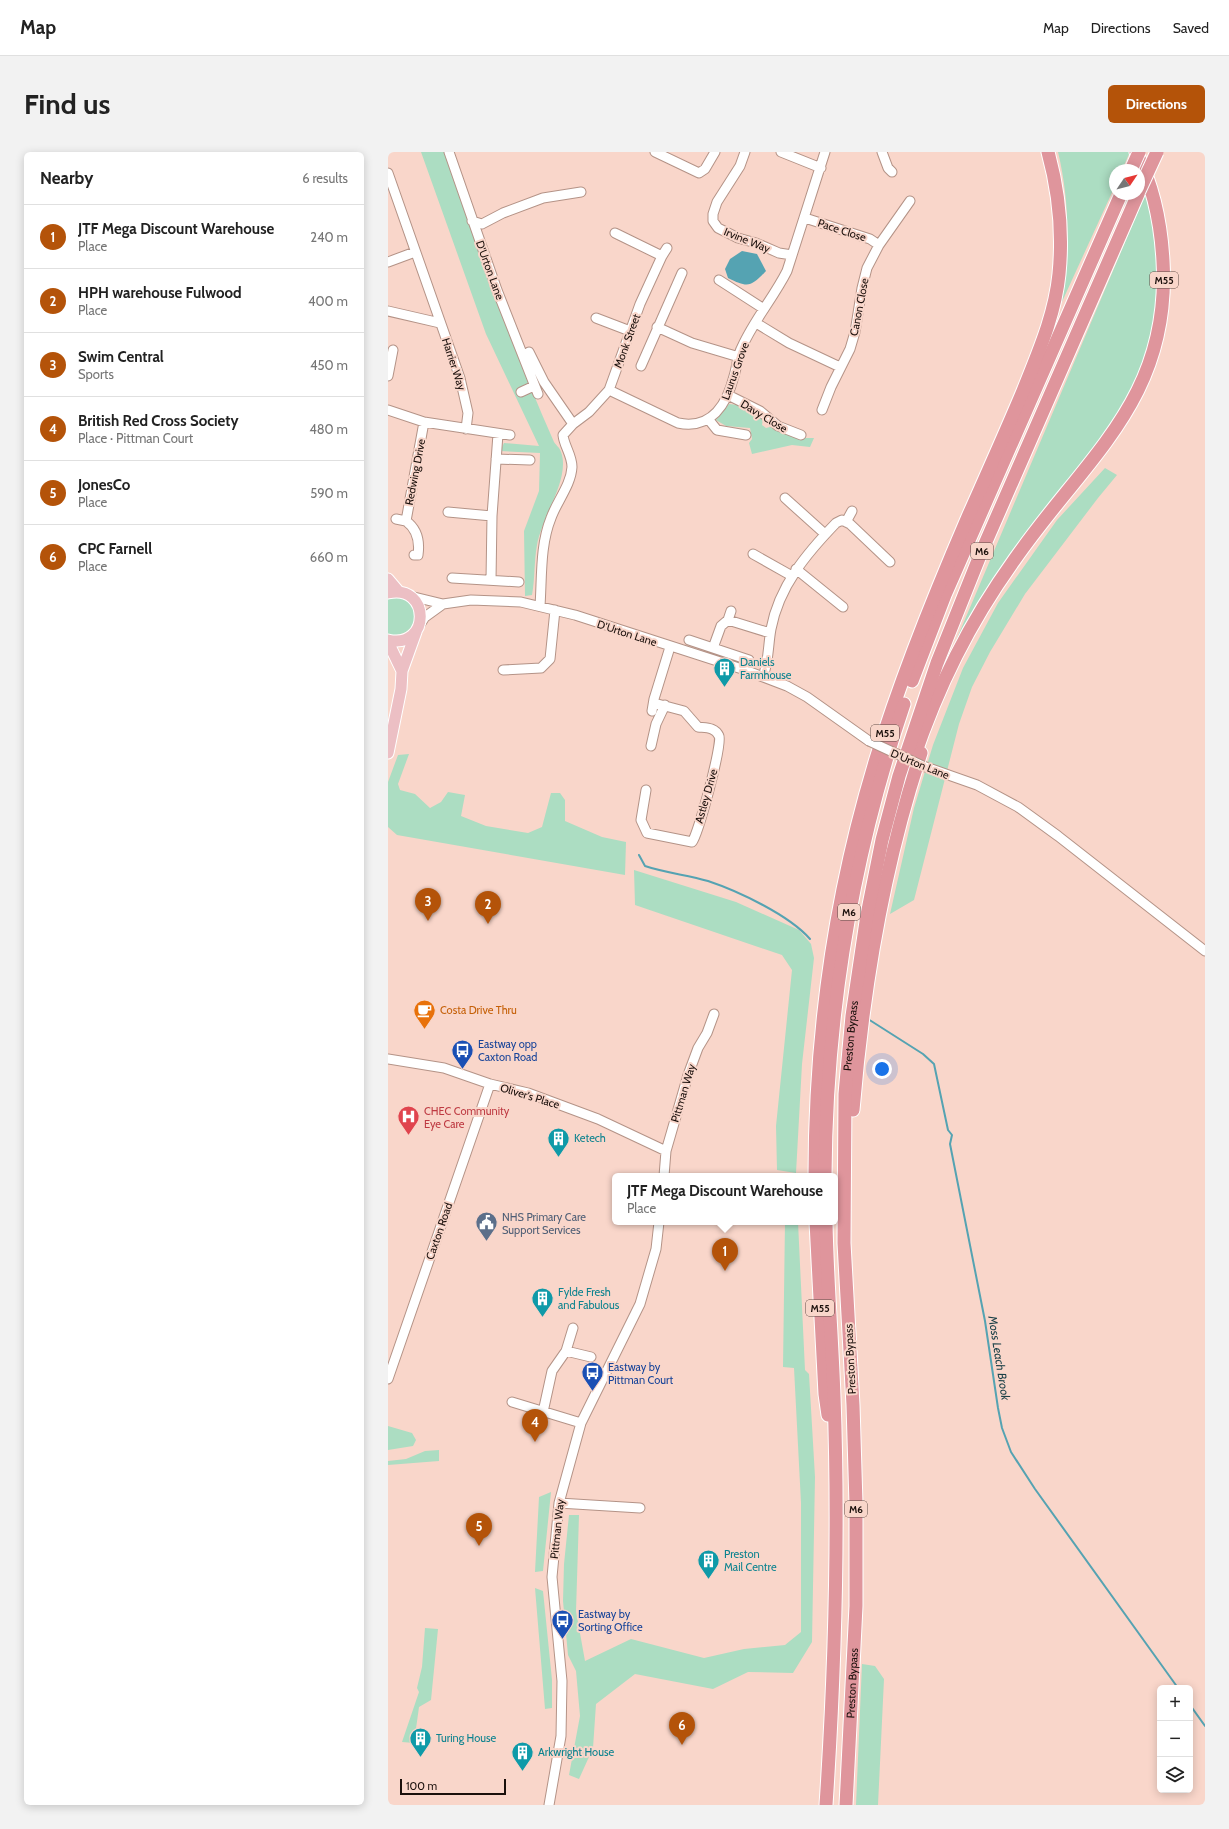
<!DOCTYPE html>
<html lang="en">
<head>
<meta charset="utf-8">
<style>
  body { margin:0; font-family:Cabin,sans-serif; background:#f2f2f2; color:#222 }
  .controls { position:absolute; right:12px; bottom:12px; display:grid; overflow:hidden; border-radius:6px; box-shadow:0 2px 10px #0003 }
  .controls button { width:36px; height:36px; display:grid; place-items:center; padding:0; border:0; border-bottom:1px solid #e0e0e0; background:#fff; color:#222; font:20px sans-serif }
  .compass { position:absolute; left:721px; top:12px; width:36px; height:36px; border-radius:50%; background:#fff; box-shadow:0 2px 10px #0003; rotate:55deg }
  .scale { position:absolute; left:12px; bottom:10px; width:106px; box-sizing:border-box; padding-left:4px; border:2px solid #1a0f0b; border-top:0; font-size:11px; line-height:14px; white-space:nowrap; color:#1a0f0b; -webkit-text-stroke:3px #f9d6ca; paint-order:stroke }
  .you { position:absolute; left:494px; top:917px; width:14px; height:14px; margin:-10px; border:3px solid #fff; border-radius:50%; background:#1a73e8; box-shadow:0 0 0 6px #1a73e833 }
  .badge { display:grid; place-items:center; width:26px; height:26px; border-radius:50%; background:#b45309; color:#fff; font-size:13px; font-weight:700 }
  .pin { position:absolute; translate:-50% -33px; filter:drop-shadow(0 1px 2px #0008) }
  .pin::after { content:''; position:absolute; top:21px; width:14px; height:12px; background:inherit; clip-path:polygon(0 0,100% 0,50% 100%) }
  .popup { position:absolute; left:224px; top:1021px; width:226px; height:52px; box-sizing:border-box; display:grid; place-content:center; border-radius:6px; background:#fff; filter:drop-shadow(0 1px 3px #0005); font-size:13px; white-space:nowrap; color:#767676 }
  .popup b { font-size:15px; color:#222 }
  .popup::after { content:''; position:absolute; left:50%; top:100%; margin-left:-8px; border:8px solid transparent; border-top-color:#fff }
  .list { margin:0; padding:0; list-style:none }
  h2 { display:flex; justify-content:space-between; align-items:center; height:52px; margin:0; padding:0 16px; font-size:17px }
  h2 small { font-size:13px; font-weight:400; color:#767676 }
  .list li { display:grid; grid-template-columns:26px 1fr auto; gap:12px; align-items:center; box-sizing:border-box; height:64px; padding:0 16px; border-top:1px solid #e0e0e0 }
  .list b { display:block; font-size:15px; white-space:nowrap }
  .list p { margin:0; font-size:13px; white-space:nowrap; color:#767676 }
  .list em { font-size:13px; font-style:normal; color:#767676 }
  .icon { flex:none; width:22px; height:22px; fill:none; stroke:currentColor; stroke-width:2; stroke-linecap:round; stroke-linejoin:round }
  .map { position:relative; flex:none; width:817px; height:1653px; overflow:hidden; border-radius:6px }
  header { display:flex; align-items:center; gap:24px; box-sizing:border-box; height:56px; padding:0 20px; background:#fff; border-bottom:1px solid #e0e0e0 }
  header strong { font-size:19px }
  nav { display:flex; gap:22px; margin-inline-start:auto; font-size:14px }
  .intro { display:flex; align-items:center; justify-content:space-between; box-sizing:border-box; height:96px; padding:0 24px }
  h1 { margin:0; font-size:28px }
  .button { padding:10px 18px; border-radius:6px; background:#b45309; color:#fff; font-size:14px; font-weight:700 }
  main { display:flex; gap:24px; padding:0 24px }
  aside { flex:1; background:#fff; border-radius:6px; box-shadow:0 2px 10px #0003 }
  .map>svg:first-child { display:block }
  .green { fill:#acddc2 }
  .water { fill:#55a3b2 }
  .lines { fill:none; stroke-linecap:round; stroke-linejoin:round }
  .stream { stroke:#55a3b2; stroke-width:2 }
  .minor-casing { stroke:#b49387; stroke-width:11 }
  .major-casing { stroke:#fff; stroke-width:13 }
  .highway-casing { stroke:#fff; stroke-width:15 }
  .minor { stroke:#fff; stroke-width:9 }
  .major { stroke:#ecbfc4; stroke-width:11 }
  .highway { stroke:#df959c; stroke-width:13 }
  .minor-bridge-casing { stroke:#b49387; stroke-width:11; stroke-linecap:butt }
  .highway-bridge-casing { stroke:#fff; stroke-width:15; stroke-linecap:butt }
  .minor-bridge { stroke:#fff; stroke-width:9 }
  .highway-bridge { stroke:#df959c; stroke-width:13 }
  .labels { text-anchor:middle; stroke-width:4; stroke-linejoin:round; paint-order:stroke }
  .shield { fill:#f9d6ca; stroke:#5d4b44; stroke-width:1 }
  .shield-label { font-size:10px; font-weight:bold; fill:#1a0f0b }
  .street-label { font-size:11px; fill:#1a0f0b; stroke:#f9d6ca }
  .culture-label { font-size:11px; fill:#0d838f; stroke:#f9d6ca; text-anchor:start }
  .food-label { font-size:11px; fill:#c56008; stroke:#f9d6ca; text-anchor:start }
  .transit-label { font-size:11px; fill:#164399; stroke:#f9d6ca; text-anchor:start }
  .health-label { font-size:11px; fill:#be3a42; stroke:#f9d6ca; text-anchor:start }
  .service-label { font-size:11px; fill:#4e5e75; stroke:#f9d6ca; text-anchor:start }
  .water-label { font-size:12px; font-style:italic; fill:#1c4148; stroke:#f9d6ca }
</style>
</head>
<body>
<header>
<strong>Map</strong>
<nav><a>Map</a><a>Directions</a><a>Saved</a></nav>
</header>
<div class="intro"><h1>Find us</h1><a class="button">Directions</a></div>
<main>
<aside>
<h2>Nearby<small>6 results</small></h2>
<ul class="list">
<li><span class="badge">1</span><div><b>JTF Mega Discount Warehouse</b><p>Place</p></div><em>240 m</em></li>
<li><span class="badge">2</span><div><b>HPH warehouse Fulwood</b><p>Place</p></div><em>400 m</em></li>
<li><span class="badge">3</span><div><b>Swim Central</b><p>Sports</p></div><em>450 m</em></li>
<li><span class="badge">4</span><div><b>British Red Cross Society</b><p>Place · Pittman Court</p></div><em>480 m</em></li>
<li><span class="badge">5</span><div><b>JonesCo</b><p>Place</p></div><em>590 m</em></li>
<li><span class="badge">6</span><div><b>CPC Farnell</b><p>Place</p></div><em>660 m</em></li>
</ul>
</aside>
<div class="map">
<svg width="817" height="1653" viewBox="0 0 817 1653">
  <rect width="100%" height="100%" fill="#f9d6ca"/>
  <path class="green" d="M33,0H58C89,99 124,195 166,290C168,293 172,296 173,300C183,326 153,367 149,393C146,410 147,426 144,443L137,444L136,379L151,339L152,301L112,299L116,291L151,294L98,182Z
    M670,0H742L734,18H727V34L673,152C682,101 682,50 670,0Z
    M758,41L763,58L771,109L766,179L744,245L561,505Z
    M341,252C353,253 368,257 375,267L374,273L378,276L386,274L413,286H426L422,295L404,293L364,302L361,291L364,287L362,276L338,274L328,268Z
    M717,316L729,323L710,346L637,442L602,500L584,535L571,572L526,748L502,762L526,656L545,593L575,516L610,451L669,368Z
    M0,446C4,446 9,445 13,446C32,450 34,486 0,483Z
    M21,602L10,632L12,638L27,642L42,656L53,650L60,640L77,643L73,664L98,674L140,681L154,675L163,641H172L177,648V669L214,685L238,690L237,723L9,683L0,675V630L10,603Z
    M246,718L348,750L411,778L423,792L426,806L414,912L408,1021L389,1018L388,974L404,818L394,803L247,753Z
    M397,1070H410L417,1218L421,1222L427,1325L424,1490L405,1521L360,1520L325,1537L247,1522L208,1552L205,1596L191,1627L181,1623L192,1564L188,1519L180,1503L175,1449L176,1412L181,1363H191L188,1459L197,1509L243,1487L316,1506L356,1497L397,1493L413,1480V1351L406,1216L395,1215Z
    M0,1274L24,1281L28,1288L25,1294L0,1298Z
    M51,1298V1309L0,1313V1309L18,1307L37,1299Z
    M163,1340L155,1419L147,1420L151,1345Z
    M147,1436L155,1439L164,1528V1556L157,1557Z
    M37,1476L50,1477L43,1548L31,1555L26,1591L14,1590L31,1540L29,1536L34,1515Z
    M474,1512L487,1514L496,1527L490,1653H468Z"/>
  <path class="water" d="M354,99L369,102L378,119C363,135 360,136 340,126L337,117L342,107Z"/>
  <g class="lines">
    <path class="stream" d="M251,703L257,714C278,721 300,723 320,729C350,739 401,763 422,787
      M480,867L535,902L546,912L560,978L564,983L562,992L597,1169L610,1256L614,1276L623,1300L647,1337L790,1536
      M802,1553L817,1574"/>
    <defs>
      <path id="minor" d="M61,0L109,138L150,242
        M267,0L311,21L317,17L327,0
        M357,0L352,14L329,50L325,62V69L330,76L350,86L368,91L391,101L404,103
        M393,0L433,16
        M494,0L500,16L504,20
        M0,21L72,226L80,261L78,277
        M417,66L482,87L491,93
        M84,69L94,72L115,61L155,46L193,40
        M227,81L274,104
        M0,110L27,100
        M331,128L376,157
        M0,159L52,171
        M208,166L242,179
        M368,171L401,191L452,215
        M269,175L304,191L351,205
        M141,200L156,230L185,272L201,260L221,238L252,152L274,104L279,96
        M253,214L294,121
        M0,224L5,198
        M221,238L290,271C323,278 339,252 346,224C349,215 349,204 354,195C366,168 386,145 399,119L437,0
        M133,240L146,234
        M340,243L372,259L390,274L413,283
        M0,258L36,270L122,283
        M434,258L443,235L462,197L467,180L474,136L479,116L491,93L522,49
        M321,268L329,278L358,283
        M108,307L142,308
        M397,346L437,382
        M60,360L104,364
        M8,367L18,369C29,377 32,389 30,403H26
        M18,369L36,270
        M458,370L464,359
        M365,402L404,424
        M408,417L455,455
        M64,426L131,430
        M103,428L104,364L110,282
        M22,444L55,452L83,448L133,450L187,463L354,517L399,534L419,545L481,589
        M152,454C154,425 152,393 163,366C169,349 183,333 184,315C184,303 176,294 175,283L185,272
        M343,459L340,468L382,481
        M340,468L333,474L325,496L361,508
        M31,474L37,465L55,452
        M301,488L325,496
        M115,518L153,516L162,507L167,458
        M375,525C381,508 380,493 383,477C391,434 419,401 448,371L454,368L462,372L502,410
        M264,559L266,547L282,495
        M263,594L268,572L277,553
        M535,614L589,633L630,655L670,684L817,799
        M258,638L253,668L259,681L304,690C310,683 335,591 331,584C327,575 318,576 310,575L296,559L266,551
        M0,907L56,916L102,932L140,941L210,967L278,999
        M276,1024L278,999L300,923L310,896L319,881L326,862
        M178,1199L203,1205
        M0,1227L102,932
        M124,1250L193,1271
        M155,1260L164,1219L178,1199L185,1176
        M171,1351L252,1356
        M161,1653L173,1584L174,1529L164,1425L171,1351L193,1271L252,1152L268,1097L271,1070"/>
      <path id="major" d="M0,427L11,440
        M0,441C43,431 43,498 0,488
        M0,490L14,519L13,537L0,601
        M14,519L28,480"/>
      <g id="highway">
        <path d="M524,529L557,443L733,42"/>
        <path d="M525,608C550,534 581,471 627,407C698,305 783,247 775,109C773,72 765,33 748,0"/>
        <path d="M465,958C475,837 495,716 533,601"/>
        <path d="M427,1024C427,884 447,741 488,607C513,525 545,446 579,367C598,324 617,282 635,239C650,201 667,163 671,122C675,81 671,40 660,0"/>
        <path d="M437,1024C438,862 464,705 516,552"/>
        <path d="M428,1070L437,1242L440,1263"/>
        <path d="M438,1070C439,1128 444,1187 446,1245C451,1381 447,1517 438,1653"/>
        <path id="s1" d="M458,1653L468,1454V1352L465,1253L456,1091L457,942L464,864L479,763L494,688L511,624L549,511L593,401L750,42"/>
      </g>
    </defs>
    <use href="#minor" class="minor-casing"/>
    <use href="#major" class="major-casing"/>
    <use href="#highway" class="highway-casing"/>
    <use href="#minor" class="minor"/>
    <use href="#major" class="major"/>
    <use href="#highway" class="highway"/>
    <defs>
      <path id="minor-bridge" d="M481,589L535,614"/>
      <path id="highway-bridge" d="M743,18L751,0
        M751,39L769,0"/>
    </defs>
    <use href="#minor-bridge" class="minor-bridge-casing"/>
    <use href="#highway-bridge" class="highway-bridge-casing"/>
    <use href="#minor-bridge" class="minor-bridge"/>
    <use href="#highway-bridge" class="highway-bridge"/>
  </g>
  <defs>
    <symbol id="building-pin" viewBox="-11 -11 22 30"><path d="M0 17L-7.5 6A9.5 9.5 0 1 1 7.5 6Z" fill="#0f9aa8" stroke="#f9d6ca"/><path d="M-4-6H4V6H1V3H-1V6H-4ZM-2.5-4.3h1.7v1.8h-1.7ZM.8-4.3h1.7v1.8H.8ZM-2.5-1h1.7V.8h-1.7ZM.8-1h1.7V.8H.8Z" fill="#fff"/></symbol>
    <symbol id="cafe-pin" viewBox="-11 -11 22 30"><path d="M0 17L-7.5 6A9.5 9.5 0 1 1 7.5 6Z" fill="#e8710a" stroke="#f9d6ca"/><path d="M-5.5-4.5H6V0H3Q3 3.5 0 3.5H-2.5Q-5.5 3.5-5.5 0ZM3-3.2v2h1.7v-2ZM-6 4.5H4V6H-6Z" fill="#fff"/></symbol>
    <symbol id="bus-pin" viewBox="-11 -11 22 30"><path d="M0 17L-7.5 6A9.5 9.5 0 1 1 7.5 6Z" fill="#1a4fb4" stroke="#f9d6ca"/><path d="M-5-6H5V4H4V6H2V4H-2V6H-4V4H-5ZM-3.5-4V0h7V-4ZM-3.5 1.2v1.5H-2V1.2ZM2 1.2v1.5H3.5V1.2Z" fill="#fff"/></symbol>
    <symbol id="hospital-pin" viewBox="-11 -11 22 30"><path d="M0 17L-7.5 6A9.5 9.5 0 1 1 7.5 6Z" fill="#e0444e" stroke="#f9d6ca"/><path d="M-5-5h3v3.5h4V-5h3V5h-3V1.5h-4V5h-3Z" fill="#fff"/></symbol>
    <symbol id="civic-pin" viewBox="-11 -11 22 30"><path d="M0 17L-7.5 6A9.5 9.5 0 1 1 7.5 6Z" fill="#5c6f8a" stroke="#f9d6ca"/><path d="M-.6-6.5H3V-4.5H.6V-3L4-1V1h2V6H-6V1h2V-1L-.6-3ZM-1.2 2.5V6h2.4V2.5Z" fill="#fff"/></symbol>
  </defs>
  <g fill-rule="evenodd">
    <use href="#building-pin" x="324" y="504" width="25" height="34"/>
    <use href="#cafe-pin" x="24" y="846" width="25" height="34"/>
    <use href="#bus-pin" x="62" y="886" width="25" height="34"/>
    <use href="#hospital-pin" x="8" y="952" width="25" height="34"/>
    <use href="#building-pin" x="158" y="974" width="25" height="34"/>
    <use href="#civic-pin" x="86" y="1058" width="25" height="34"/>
    <use href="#building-pin" x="142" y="1134" width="25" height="34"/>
    <use href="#bus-pin" x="192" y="1208" width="25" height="34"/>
    <use href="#building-pin" x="308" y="1396" width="25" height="34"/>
    <use href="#bus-pin" x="162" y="1456" width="25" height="34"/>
    <use href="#building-pin" x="20" y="1574" width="25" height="34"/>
    <use href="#building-pin" x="122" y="1588" width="25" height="34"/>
  </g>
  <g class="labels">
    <g class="shield">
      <rect x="762" y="120" width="28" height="16" rx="3"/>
      <rect x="583" y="391" width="22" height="16" rx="3"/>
      <rect x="483" y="573" width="28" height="16" rx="3"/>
      <rect x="450" y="752" width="22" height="16" rx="3"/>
      <rect x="418" y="1148" width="28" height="16" rx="3"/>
      <rect x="457" y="1349" width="22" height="16" rx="3"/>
    </g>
    <g class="shield-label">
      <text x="776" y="132">M55</text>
      <text x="594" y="403">M6</text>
      <text x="497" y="585">M55</text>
      <text x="461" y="764">M6</text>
      <text x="432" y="1160">M55</text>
      <text x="468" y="1361">M6</text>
    </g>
    <g class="street-label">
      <text transform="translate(454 78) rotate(18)" y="4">Pace Close</text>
      <text transform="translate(359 88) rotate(22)" y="4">Irvine Way</text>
      <text transform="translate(102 118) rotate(70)" y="4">D'Urton Lane</text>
      <text transform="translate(471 155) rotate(-79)" y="4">Canon Close</text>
      <text transform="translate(239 189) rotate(-70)" y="4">Monk Street</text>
      <text transform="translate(66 212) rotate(72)" y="4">Harrier Way</text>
      <text transform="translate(347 219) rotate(-70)" y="4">Laurus Grove</text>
      <text transform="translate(376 264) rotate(31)" y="4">Davy Close</text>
      <text transform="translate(27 320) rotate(-79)" y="4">Redwing Drive</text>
      <text transform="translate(239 481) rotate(18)" y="4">D'Urton Lane</text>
      <text transform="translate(532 612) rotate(22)" y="4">D'Urton Lane</text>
      <text transform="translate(318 644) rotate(-74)" y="4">Astley Drive</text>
      <text dy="4" stroke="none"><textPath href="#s1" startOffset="770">Preston Bypass</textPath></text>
      <text transform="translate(295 941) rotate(-73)" y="4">Pittman Way</text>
      <text transform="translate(142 944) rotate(17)" y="4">Oliver's Place</text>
      <text transform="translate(51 1079) rotate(-71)" y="4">Caxton Road</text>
      <text transform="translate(462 1207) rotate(-93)" y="4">Preston Bypass</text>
      <text transform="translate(169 1377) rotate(-84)" y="4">Pittman Way</text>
      <text dy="4" stroke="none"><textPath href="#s1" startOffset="122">Preston Bypass</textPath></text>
    </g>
    <g class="culture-label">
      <text x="352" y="514">Daniels<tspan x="352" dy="13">Farmhouse</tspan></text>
      <text x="186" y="990">Ketech</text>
      <text x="170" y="1144">Fylde Fresh<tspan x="170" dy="13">and Fabulous</tspan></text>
      <text x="336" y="1406">Preston<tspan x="336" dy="13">Mail Centre</tspan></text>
      <text x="48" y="1590">Turing House</text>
      <text x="150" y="1604">Arkwright House</text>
    </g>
    <g class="food-label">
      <text x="52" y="862">Costa Drive Thru</text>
    </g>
    <g class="transit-label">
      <text x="90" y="896">Eastway opp<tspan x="90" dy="13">Caxton Road</tspan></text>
      <text x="220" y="1219">Eastway by<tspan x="220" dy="13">Pittman Court</tspan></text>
      <text x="190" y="1466">Eastway by<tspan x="190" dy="13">Sorting Office</tspan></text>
    </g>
    <g class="health-label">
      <text x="36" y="963">CHEC Community<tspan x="36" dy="13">Eye Care</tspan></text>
    </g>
    <g class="service-label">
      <text x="114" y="1069">NHS Primary Care<tspan x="114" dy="13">Support Services</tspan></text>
    </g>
    <g class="water-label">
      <text transform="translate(611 1206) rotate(81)" y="4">Moss Leach Brook</text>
    </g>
  </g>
</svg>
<div class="controls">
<button>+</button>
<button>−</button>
<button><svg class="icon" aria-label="layers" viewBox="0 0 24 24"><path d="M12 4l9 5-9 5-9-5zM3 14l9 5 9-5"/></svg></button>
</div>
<svg class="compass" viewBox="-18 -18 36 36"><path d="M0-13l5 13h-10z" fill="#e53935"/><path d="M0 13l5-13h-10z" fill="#767676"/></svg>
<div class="scale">100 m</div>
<div class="you"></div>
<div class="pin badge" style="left:337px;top:1119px">1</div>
<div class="popup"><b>JTF Mega Discount Warehouse</b>Place</div>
<div class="pin badge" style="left:100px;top:772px">2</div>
<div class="pin badge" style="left:40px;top:769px">3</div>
<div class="pin badge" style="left:147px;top:1290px">4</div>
<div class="pin badge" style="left:91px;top:1394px">5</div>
<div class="pin badge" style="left:294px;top:1593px">6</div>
</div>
</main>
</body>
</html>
